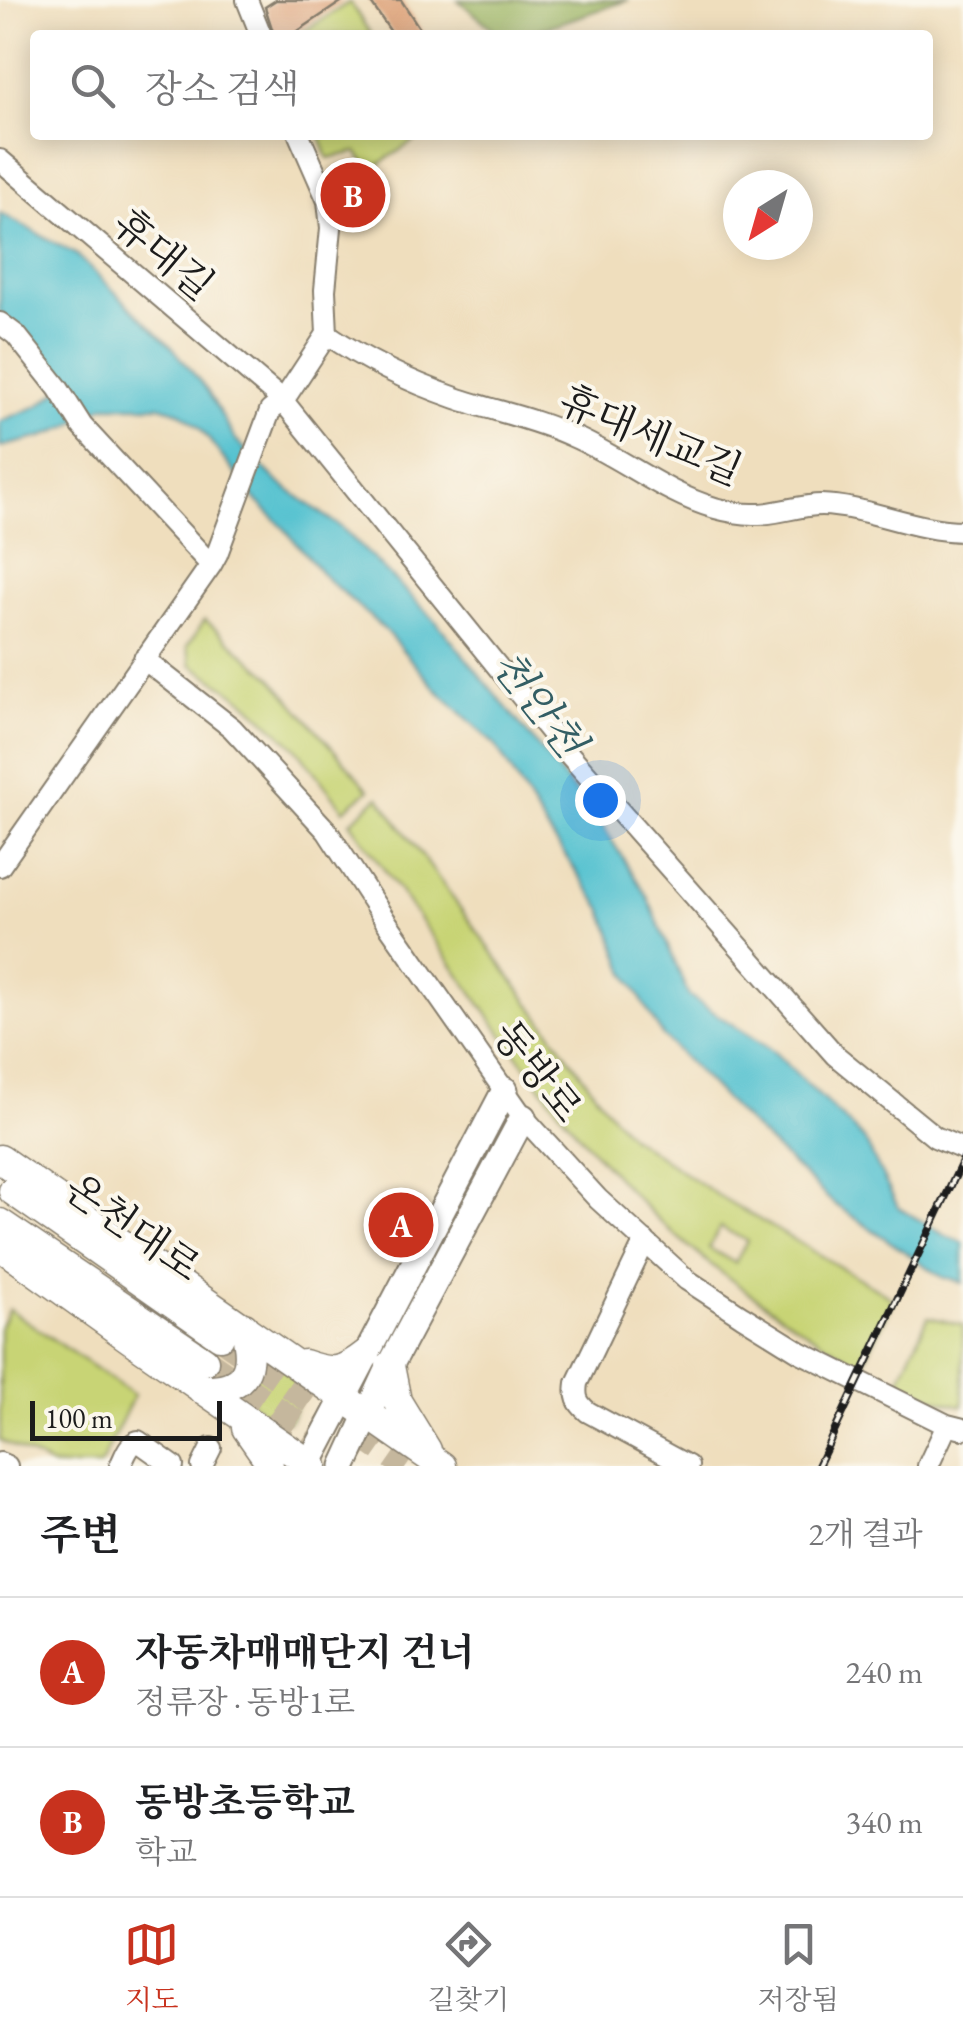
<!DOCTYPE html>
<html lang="ko">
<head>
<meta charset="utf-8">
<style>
  body { margin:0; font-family:"EB Garamond","Noto Serif KR",serif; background:#f2f2f2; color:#202124 }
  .compass { position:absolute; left:723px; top:170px; width:90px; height:90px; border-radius:50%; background:#fff; box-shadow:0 5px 25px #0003; rotate:217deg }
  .scale { position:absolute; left:30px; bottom:25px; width:192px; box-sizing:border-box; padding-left:10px; border:5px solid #1c1c1c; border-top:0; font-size:28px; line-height:35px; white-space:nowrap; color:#1c1c1c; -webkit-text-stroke:8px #fbf7ec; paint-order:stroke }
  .you { position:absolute; left:600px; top:800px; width:35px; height:35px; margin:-25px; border:8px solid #fff; border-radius:50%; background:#1a73e8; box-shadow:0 0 0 15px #1a73e833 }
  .badge { display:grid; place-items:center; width:65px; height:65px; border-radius:50%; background:#c8321e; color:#fff; font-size:32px; font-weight:700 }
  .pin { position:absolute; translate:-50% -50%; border:5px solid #fff; box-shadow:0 2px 10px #0006 }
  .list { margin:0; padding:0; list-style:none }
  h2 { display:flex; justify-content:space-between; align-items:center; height:130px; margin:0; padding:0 40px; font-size:42px }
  h2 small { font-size:32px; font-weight:400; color:#757577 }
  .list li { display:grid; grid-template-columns:65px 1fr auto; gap:30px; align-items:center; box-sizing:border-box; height:150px; padding:0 40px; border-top:2px solid #e0e0e0 }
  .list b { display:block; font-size:38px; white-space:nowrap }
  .list p { margin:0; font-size:32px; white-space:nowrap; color:#757577 }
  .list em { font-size:32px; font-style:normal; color:#757577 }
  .icon { flex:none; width:55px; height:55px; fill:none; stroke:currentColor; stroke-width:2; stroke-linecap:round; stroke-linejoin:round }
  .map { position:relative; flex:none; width:963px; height:1466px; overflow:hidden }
  .search { position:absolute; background:#fff; box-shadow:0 5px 25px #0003; left:30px; right:30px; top:30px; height:110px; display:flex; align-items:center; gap:25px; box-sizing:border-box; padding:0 35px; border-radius:10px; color:#757577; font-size:38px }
  .sheet { height:430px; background:#fff }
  nav { display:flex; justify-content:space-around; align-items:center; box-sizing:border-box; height:140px; border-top:2px solid #e0e0e0; background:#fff; font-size:28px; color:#757577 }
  nav a { display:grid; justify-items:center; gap:5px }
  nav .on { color:#c8321e }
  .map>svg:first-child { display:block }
  .green { fill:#c8d475; stroke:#727848; stroke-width:2.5; fill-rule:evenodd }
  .forest { fill:#9eb666; stroke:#5d6941; stroke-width:2.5 }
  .water { fill:#56c2d0; stroke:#396f76; stroke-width:2.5 }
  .building { fill:#db9d72 }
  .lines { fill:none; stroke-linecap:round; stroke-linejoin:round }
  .highway-tunnel { stroke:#c5b79d; stroke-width:28; stroke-dasharray:28 14; stroke-linecap:butt }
  .minor-casing { stroke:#867d6c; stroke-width:24 }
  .major-casing { stroke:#867d6c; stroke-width:29 }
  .highway-casing { stroke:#867d6c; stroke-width:31 }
  .minor { stroke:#fff; stroke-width:20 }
  .major { stroke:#fff; stroke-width:25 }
  .highway { stroke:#fff; stroke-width:28 }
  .rail-casing { stroke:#1c1c1c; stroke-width:8 }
  .rail { stroke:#fbf7ec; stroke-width:4; stroke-dasharray:11; stroke-linecap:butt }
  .labels { text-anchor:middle; stroke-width:8; stroke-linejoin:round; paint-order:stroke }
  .street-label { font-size:40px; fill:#1c1c1c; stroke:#fbf7ec }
  .water-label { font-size:42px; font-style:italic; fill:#335e64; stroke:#fbf7ec }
</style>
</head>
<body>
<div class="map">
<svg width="963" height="1466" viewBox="0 0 963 1466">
  <rect width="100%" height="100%" fill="#fbf7ec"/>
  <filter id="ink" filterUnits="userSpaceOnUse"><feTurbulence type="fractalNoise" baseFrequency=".01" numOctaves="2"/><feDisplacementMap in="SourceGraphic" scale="20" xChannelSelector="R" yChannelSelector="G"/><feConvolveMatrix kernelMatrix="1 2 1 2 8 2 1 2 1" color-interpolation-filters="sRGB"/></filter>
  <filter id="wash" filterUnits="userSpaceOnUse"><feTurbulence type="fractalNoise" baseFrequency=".0048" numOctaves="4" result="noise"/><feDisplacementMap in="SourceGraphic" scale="40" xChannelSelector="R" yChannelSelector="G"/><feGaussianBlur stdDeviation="2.25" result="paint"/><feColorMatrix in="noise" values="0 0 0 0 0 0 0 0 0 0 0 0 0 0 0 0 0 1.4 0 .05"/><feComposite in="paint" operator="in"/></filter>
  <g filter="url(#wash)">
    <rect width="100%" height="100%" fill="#efdebd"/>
    <path class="green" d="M350,2L371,35H298Z
      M319,135H423L370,170L357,152L328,158Z
      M205,620C227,637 246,658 269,675L369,790L344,810L296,748L245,701L191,664L187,646Z
      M379,797L606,1108L630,1136L714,1193L889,1296L893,1302L862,1366C799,1328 737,1288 681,1240C602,1172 540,1087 479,1002C436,942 393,882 350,822ZM720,1227L747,1241L735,1263L709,1248Z
      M9,1309L134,1395L100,1466H52L0,1440V1328Z
      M928,1317L963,1325V1406L944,1402L898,1383Z
      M260,1350L309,1380L289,1422L263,1412L237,1391Z"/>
    <path class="forest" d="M458,0H628L524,35H500Z"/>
    <path class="water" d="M0,213L77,255L174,349L206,389L236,440L278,482L342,528L435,620L602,825L647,896L689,996L774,1052L864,1139L898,1207L946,1236L963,1242V1283L942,1277L833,1203L742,1117L662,1035L626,973L602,908L546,828L496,746L437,690L385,630L325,577L283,527L253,497L200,428L180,412L160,406H104L67,427L42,437L0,447V421L38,406L69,383L0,312Z"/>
    <g id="blocks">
      <path class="building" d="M276,0H344L292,35H274L265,7Z
        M369,0H401L424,35H393Z"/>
    </g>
  </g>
  <g filter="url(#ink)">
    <use href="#blocks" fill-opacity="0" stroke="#867d6c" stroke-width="2.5"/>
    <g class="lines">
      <path class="highway-tunnel" d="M220,1336L407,1466
        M204,1361L358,1466"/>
      <defs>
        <path id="minor" d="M247,0L261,35
          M299,135L328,201L331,228L325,290L327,334
          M0,160L283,401L560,744L835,1055L935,1137L963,1149
          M0,323L16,335L58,388L82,426L211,565
          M327,334C367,362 410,382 456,398C494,411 536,419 572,436C621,457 663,493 715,508C726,511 741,514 753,514C775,515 798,505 821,505C867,506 914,531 963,531
          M144,659L232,728L327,831L385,920L523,1117L598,1199L687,1280L742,1316L800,1352L947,1425L963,1429
          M0,866L211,565L217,554L270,411L283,401L327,334
          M645,1241L577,1383C575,1397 577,1403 588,1412L688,1466
          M0,1463L7,1466
          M120,1466C125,1457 128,1444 138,1441L173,1466
          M202,1466L211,1448
          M928,1466L947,1425"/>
        <path id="major" d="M308,1466L505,1090
          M344,1466L390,1366L523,1117"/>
        <path id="highway" d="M0,1159L442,1466
          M13,1191L220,1336
          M0,1223L204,1361
          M0,1246L130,1339L313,1466
          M304,1364C332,1374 342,1373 366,1354
          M390,1366L397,1401L427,1450
          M201,1389C247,1391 256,1367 244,1327
          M246,1428L267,1458L269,1466"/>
      </defs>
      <use href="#minor" class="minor-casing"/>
      <use href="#major" class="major-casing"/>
      <use href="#highway" class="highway-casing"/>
      <use href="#minor" class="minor"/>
      <use href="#major" class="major"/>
      <use href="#highway" class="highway"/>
      <defs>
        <path id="rail" d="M818,1466L963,1160"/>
      </defs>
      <use href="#rail" class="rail-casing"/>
      <use href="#rail" class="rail"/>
    </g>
  </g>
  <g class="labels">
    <g class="street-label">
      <text transform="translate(164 254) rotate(40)" y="14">휴대길</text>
      <text transform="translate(651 435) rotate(23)" y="14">휴대세교길</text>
      <text transform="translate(538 1071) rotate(52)" y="14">동방로</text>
      <text transform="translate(133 1227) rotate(35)" y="14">온천대로</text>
    </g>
    <g class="water-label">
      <text transform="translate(539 703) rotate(52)" y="15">천안천</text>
    </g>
  </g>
</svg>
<svg class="compass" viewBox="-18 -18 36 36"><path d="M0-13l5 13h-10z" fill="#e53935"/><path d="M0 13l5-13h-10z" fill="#757577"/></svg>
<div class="scale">100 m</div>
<div class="you"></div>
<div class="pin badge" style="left:401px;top:1225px">A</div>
<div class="pin badge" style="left:353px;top:195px">B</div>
<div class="search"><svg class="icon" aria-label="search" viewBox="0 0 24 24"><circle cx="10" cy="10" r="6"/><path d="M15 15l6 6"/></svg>장소 검색</div>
</div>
<section class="sheet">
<h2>주변<small>2개 결과</small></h2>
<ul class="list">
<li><span class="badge">A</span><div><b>자동차매매단지 건너</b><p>정류장 · 동방1로</p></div><em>240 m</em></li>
<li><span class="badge">B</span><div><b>동방초등학교</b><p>학교</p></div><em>340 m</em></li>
</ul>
</section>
<nav>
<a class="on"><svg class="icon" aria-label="map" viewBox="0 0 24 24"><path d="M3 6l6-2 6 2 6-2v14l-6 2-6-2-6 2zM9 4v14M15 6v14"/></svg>지도</a>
<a><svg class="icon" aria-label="directions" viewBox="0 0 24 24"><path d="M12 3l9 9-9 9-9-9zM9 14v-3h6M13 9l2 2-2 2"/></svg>길찾기</a>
<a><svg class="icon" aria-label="saved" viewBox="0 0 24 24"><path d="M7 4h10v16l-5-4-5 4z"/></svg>저장됨</a>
</nav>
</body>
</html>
